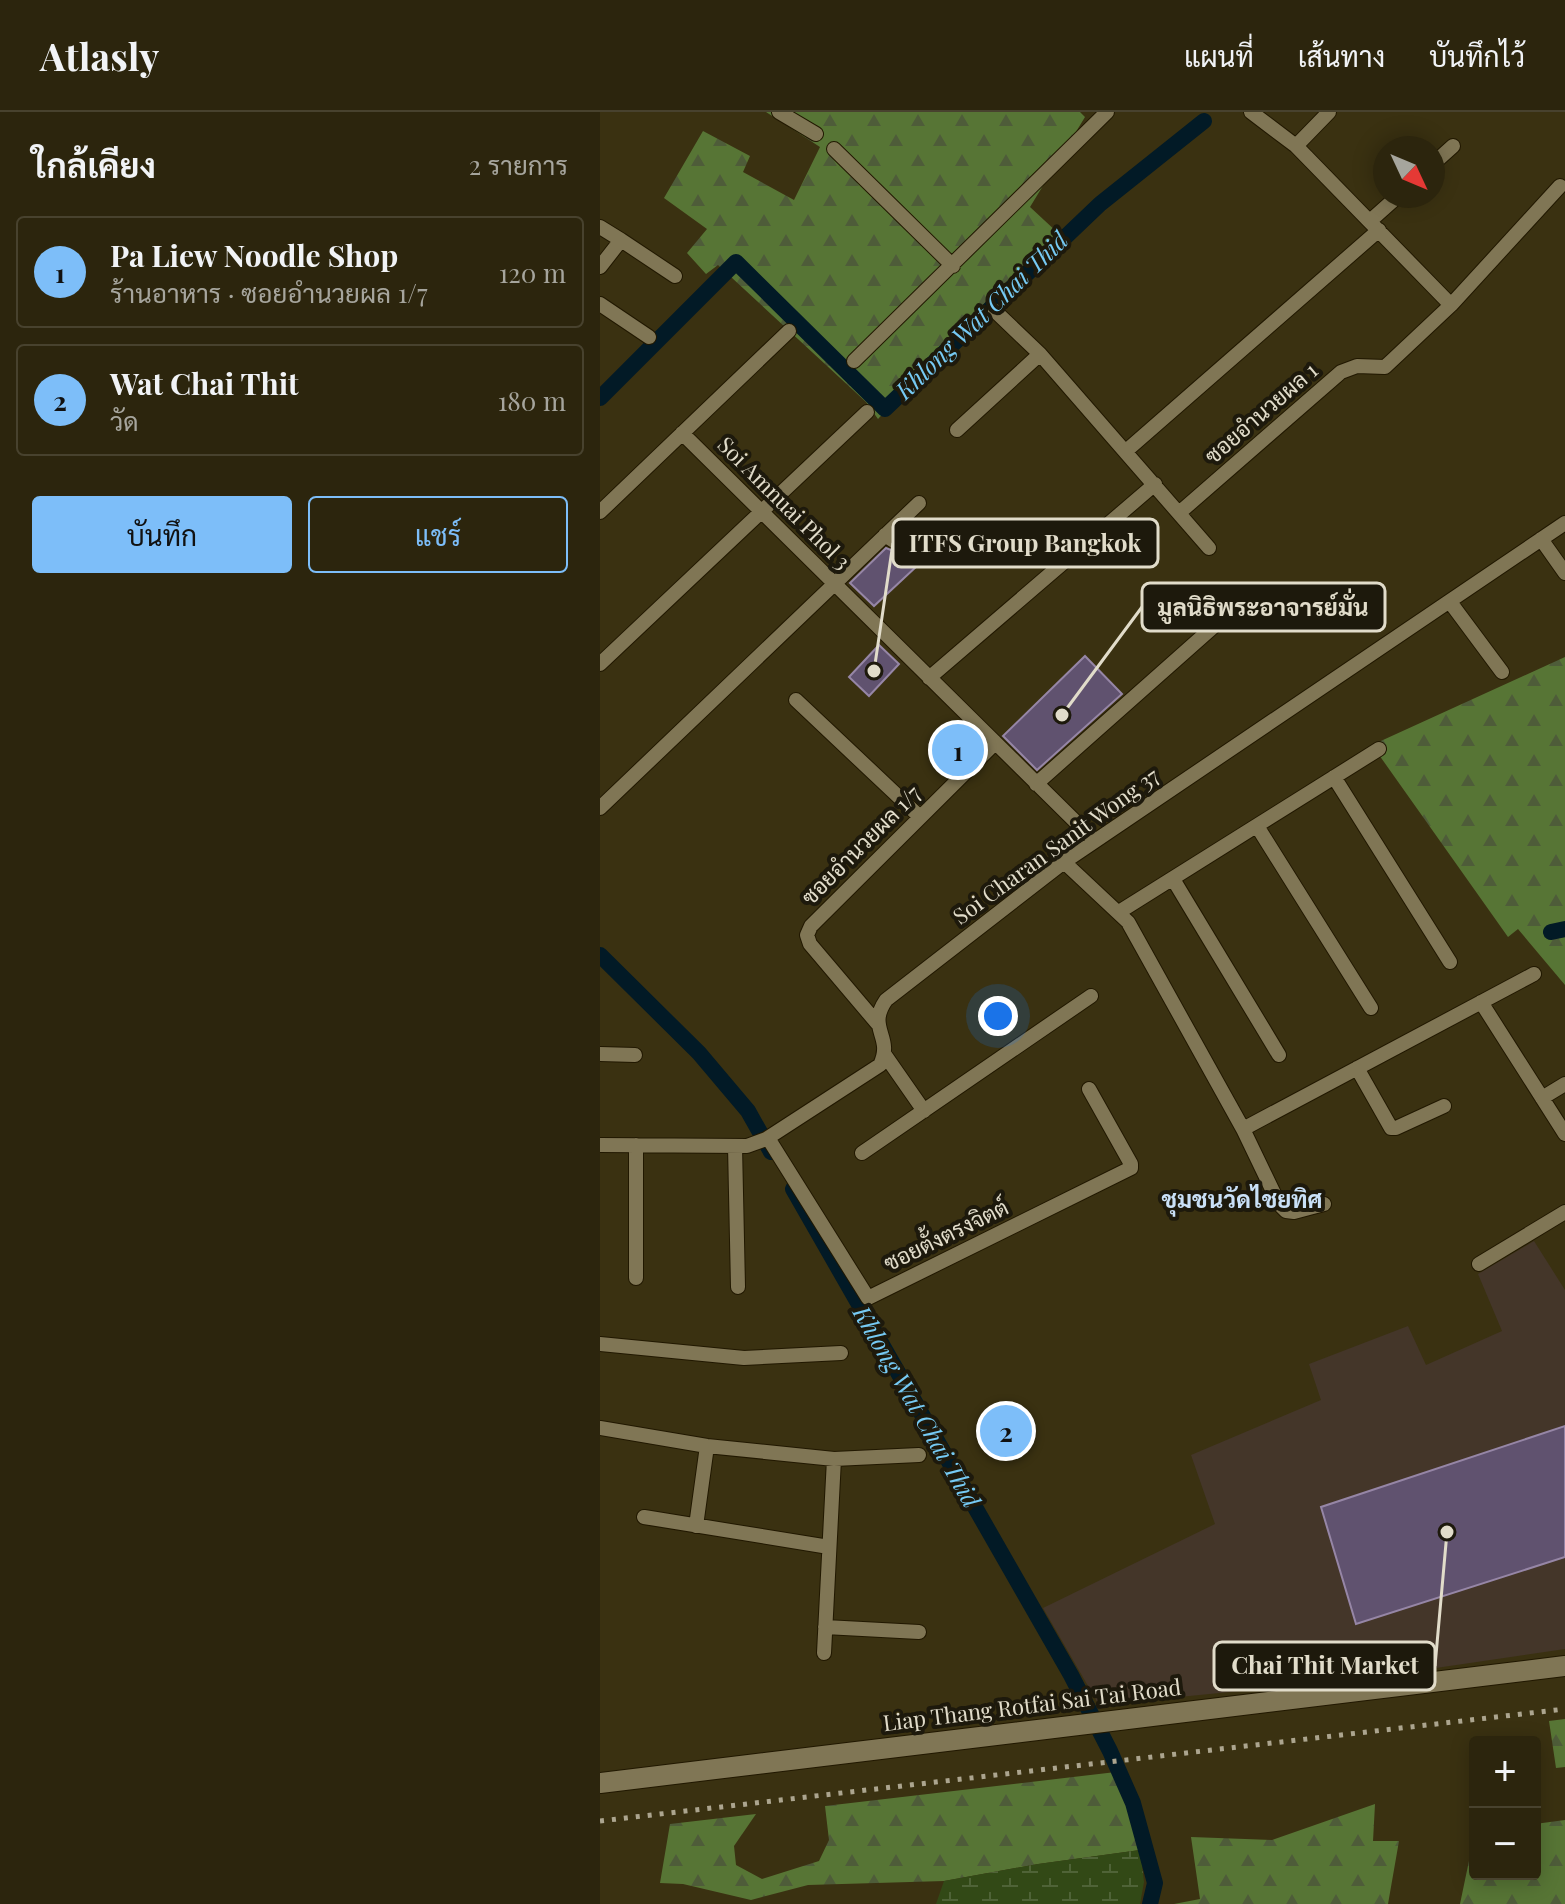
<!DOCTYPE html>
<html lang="th">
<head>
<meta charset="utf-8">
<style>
  body { margin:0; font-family:"Playfair Display",Sarabun,serif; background:#38311b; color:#f1f3f6 }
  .controls { position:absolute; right:24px; bottom:24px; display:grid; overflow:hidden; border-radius:8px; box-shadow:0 4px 20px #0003 }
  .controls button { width:72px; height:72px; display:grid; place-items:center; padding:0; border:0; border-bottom:2px solid #48422e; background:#2c250d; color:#f1f3f6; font:40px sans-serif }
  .compass { position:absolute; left:773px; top:24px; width:72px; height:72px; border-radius:50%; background:#2c250d; box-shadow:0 4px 20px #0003; rotate:134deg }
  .you { position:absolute; left:398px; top:904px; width:28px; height:28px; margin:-20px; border:6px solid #fff; border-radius:50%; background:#1a73e8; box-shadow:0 0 0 12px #1a73e833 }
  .badge { display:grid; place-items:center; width:52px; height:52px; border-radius:50%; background:#7dbef9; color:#111; font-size:26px; font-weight:700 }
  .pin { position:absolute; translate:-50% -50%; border:4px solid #fff; box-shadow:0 2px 8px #0006 }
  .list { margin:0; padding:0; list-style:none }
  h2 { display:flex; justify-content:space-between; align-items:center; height:104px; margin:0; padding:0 32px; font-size:34px }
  h2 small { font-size:26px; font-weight:400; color:#a6a59d }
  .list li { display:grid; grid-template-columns:52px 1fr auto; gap:24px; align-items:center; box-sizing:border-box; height:112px; margin:0 16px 16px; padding:0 16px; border:2px solid #48422e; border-radius:8px }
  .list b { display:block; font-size:30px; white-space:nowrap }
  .list p { margin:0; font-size:26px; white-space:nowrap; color:#a6a59d }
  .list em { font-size:26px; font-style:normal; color:#a6a59d }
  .actions { display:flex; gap:16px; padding:24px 32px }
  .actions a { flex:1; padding:18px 0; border:2px solid #7dbef9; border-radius:8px; text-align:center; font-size:28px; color:#7dbef9 }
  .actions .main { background:#7dbef9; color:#111 }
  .map { position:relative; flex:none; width:965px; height:1792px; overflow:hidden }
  header { display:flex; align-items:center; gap:48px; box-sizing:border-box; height:112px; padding:0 40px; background:#2c250d; border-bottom:2px solid #48422e }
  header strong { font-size:38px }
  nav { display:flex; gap:44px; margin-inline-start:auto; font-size:28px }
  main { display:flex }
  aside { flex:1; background:#2c250d }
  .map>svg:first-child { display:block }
  .commercial { fill:#443629 }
  .forest { fill:url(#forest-firs) }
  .wetland { fill:url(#wetland-marsh) }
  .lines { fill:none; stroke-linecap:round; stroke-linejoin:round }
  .canal { stroke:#021a26; stroke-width:16 }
  .building { fill:#60526f; stroke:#9686a6; stroke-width:2 }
  .minor-casing { stroke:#211800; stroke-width:16 }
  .secondary-casing { stroke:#211800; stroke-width:22 }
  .minor { stroke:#807655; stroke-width:14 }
  .secondary { stroke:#807655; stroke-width:20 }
  .rail { stroke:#aca58f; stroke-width:5; stroke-dasharray:4 8; stroke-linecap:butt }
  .labels { text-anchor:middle; stroke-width:8; stroke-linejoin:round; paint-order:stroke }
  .street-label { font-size:22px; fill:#e1dcca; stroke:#1d190c }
  .water-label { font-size:24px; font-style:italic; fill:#76caf4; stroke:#1d190c }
  .neighbourhood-label { font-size:24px; font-weight:bold; fill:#c9e0f7; stroke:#1d190c }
  .leader { fill:none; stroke:#e1dcca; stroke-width:3 }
  .callout-dot { fill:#e1dcca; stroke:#1d190c; stroke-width:3 }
  .callout { fill:#1d190c; stroke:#e1dcca; stroke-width:3 }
  .callout-label { font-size:24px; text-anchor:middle; font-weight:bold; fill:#e1dcca }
</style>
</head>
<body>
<header>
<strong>Atlasly</strong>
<nav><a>แผนที่</a><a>เส้นทาง</a><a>บันทึกไว้</a></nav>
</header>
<main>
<aside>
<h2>ใกล้เคียง<small>2 รายการ</small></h2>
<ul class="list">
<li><span class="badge">1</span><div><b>Pa Liew Noodle Shop</b><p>ร้านอาหาร · ซอยอำนวยผล 1/7</p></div><em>120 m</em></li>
<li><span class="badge">2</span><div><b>Wat Chai Thit</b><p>วัด</p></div><em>180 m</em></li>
</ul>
<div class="actions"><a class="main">บันทึก</a><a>แชร์</a></div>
</aside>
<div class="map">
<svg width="965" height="1792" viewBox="0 0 965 1792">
  <defs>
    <pattern id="forest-firs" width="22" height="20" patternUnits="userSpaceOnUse" patternTransform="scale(2)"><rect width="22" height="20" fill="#577535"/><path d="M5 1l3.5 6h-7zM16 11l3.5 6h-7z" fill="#4e5c39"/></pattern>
    <pattern id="wetland-marsh" width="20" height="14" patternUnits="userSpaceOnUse" patternTransform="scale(2)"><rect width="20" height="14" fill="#324916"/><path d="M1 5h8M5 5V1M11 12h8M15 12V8" fill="none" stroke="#4f6337"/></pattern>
  </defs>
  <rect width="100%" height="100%" fill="#3a3111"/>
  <path class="commercial" d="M934,1129L965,1178V1537L761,1567L499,1593L443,1496L615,1412L591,1343L721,1288L709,1252L808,1214L826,1253L902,1219L878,1162Z"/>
  <path class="forest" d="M166,0H480L485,5L430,95L458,121L392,183L278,307L266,290L118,153L106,162L87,141L107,117L64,86L103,19L150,44L143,60L194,88L220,35Z
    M965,545V873L918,817L908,825L772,633Z
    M965,1607V1655L956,1656L949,1609Z
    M516,1660L540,1738L438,1752L344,1769L208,1773L151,1788L83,1772L60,1771L70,1712L156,1702L134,1734L136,1753L162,1767L219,1749L229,1728L225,1694Z
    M775,1692L773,1729H799L788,1792H574L600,1787L591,1725L672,1728Z
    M965,1708V1792H860L875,1720V1762H935V1712Z"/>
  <path class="wetland" d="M540,1738L544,1770L540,1792H336L344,1769L438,1752Z"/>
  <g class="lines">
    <path class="canal" d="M0,286L136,150L285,297L500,92L604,9
      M951,820L965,817
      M0,843L99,941L148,999L171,1040
      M193,1077L471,1563L510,1639L533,1691L555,1771L550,1792"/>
  </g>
  <path class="building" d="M286,436L308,445L317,454L274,494L250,471Z
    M279,533L299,552L269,584L249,565Z
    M485,544L522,582L437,658L403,624Z
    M364,614L381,631L361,651L356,645L345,656L333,644Z
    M965,1314V1445L756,1512L721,1395Z"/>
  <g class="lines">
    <defs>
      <path id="minor" d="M179,0L216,22
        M651,0L696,34L851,193
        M696,34L729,0
        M234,37L353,154
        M833,52L853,34
        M770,109L798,84
        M0,115L21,128
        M0,155L21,128L75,164
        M0,192L49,225
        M395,199L440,242L609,436
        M254,249L507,0
        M357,318L440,242
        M82,321L495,729
        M526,339L779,118
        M0,400L189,219
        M579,401L741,260L757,254L785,255L851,193L960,74
        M285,423C302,436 320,443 338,427
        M941,427L965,461
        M850,490L902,560
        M0,552L267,300
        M329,566L555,372
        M196,588L320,705
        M734,665L850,850
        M436,672L639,492
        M0,696L319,391
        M657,714L771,896
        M464,750L528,810L643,1017L679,1092L686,1099L694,1100L724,1092
        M573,767L679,943
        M519,800L779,637
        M881,890L965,1022
        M277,911L210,832L207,823L211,814L395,631
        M0,942L35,943
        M285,943L324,999
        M757,956L791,1016H796L844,994
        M942,986L965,972
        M643,1017L934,862
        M168,1026L268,1186L531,1056V1052L489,977
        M0,1033L147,1034L166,1027L280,953C294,924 266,917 286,888L464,750L965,411
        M36,1033V1166
        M135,1034L138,1175
        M262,1041L491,884
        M879,1152L965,1100
        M0,1232L144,1246L241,1241
        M0,1316L107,1334L234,1347L319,1343
        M44,1405L229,1435
        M96,1414L107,1334
        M225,1515L319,1520
        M224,1541L234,1347"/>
      <path id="secondary" d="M0,1671L965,1554"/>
    </defs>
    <use href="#minor" class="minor-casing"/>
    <use href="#secondary" class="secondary-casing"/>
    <use href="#minor" class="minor"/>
    <use href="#secondary" class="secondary"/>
    <path class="rail" d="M0,1709L965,1597"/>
  </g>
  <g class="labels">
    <g class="street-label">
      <text transform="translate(661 301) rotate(-41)" y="8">ซอยอำนวยผล 1</text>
      <text transform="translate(184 391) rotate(45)" y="8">Soi Amnuai Phol 3</text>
      <text transform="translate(261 733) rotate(-45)" y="8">ซอยอำนวยผล 1/7</text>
      <text transform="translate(456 734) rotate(-36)" y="8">Soi Charan Sanit Wong 37</text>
      <text transform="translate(346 1123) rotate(-26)" y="8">ซอยตั้งตรงจิตต์</text>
      <text transform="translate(432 1593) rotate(-7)" y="8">Liap Thang Rotfai Sai Tai Road</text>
    </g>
    <g class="water-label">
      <text transform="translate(382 204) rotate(-44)" y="8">Khlong Wat Chai Thid</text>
      <text transform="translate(316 1295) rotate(60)" y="8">Khlong Wat Chai Thid</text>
    </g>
    <g class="neighbourhood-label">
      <text x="642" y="1096">ชุมชนวัดไชยทิศ</text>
    </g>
  </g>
  <path class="leader" d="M274 559L293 431M462 603L542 495M847 1420L835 1554"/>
  <g class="callout-dot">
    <circle cx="274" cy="559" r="8"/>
    <circle cx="462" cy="603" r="8"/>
    <circle cx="847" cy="1420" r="8"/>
  </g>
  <g class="callout">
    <rect x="293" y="407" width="265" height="48" rx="8"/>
    <rect x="542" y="471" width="243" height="48" rx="8"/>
    <rect x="614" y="1530" width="221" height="48" rx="8"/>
  </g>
  <g class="callout-label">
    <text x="425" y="440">ITFS Group Bangkok</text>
    <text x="663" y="504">มูลนิธิพระอาจารย์มั่น</text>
    <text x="725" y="1562">Chai Thit Market</text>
  </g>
</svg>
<div class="controls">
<button>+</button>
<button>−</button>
</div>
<svg class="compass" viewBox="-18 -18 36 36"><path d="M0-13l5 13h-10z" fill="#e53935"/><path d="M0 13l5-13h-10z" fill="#a6a59d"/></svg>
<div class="you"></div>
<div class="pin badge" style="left:358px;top:638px">1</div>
<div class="pin badge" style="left:406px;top:1319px">2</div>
</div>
</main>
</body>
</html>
